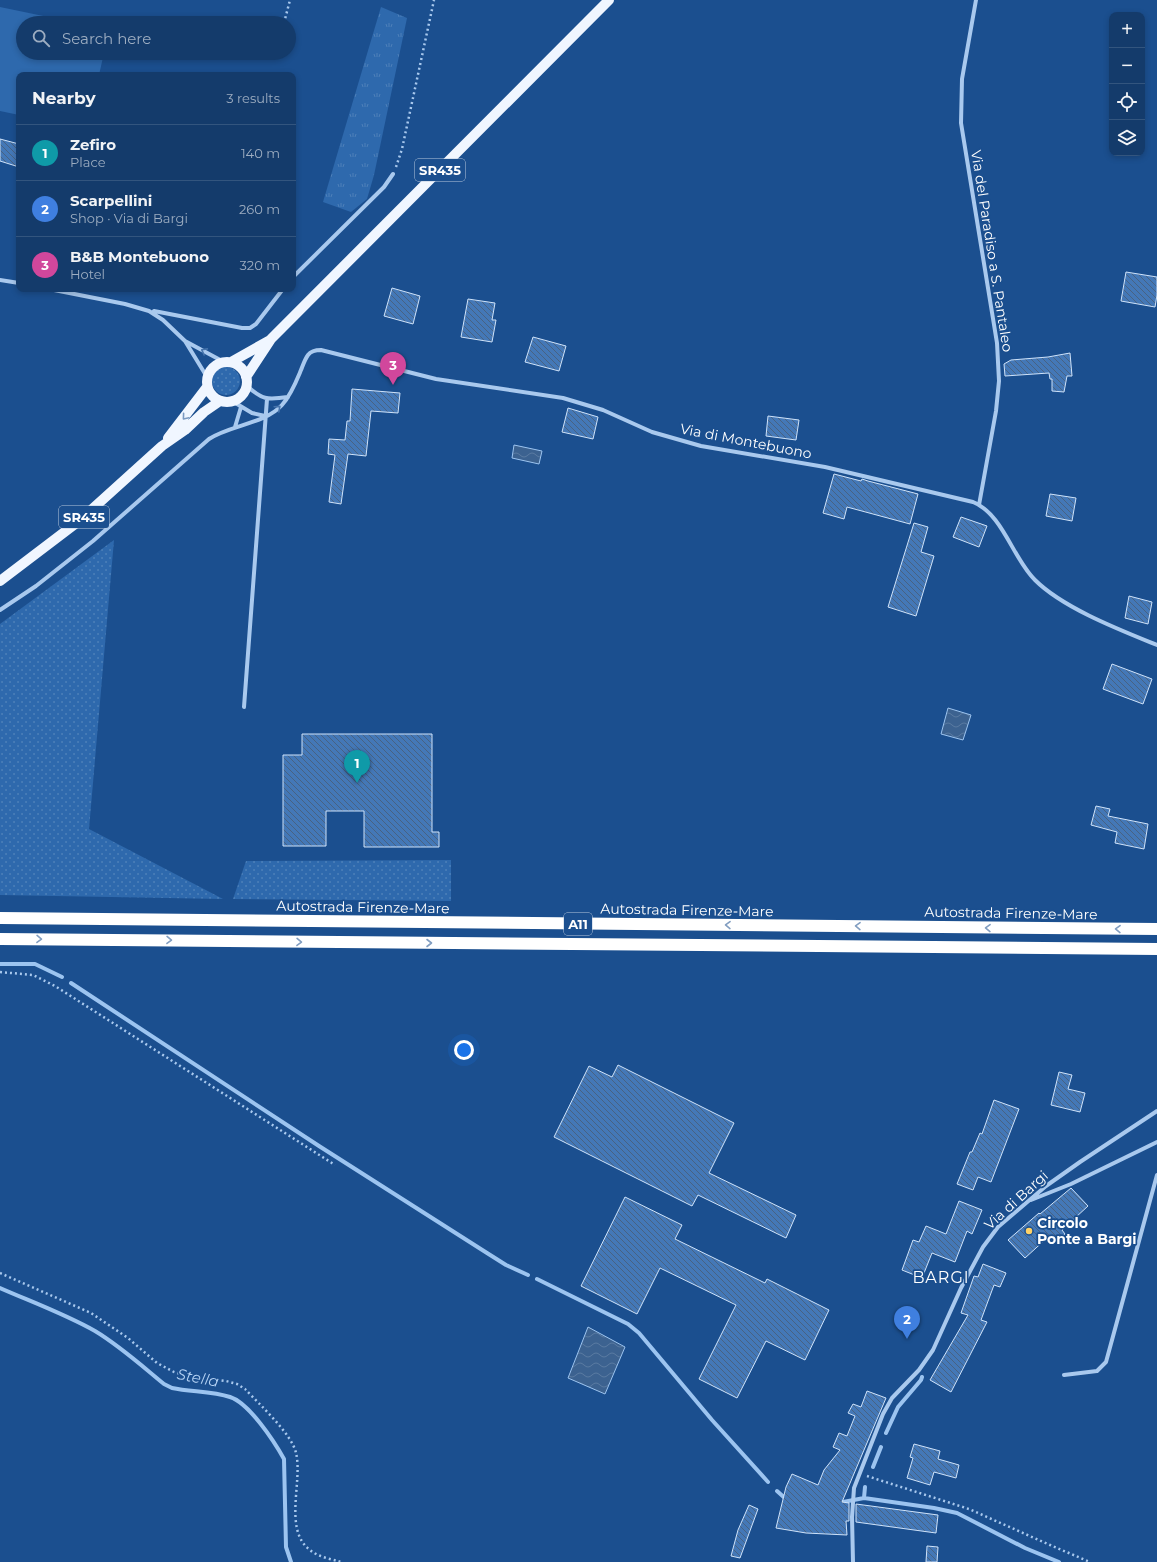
<!DOCTYPE html>
<html lang="en">
<head>
<meta charset="utf-8">
<style>
  body { margin:0; font-family:Montserrat,sans-serif; background:#214673; color:#f1f3f6 }
  .controls { position:absolute; right:12px; top:12px; display:grid; overflow:hidden; border-radius:8px; box-shadow:0 2px 6px #0003 }
  .controls button { width:36px; height:36px; display:grid; place-items:center; padding:0; border:0; border-bottom:1px solid #33557e; background:#143b6b; color:#f1f3f6; font:20px sans-serif }
  .you { position:absolute; left:464px; top:1050px; width:14px; height:14px; margin:-10px; border:3px solid #fff; border-radius:50%; background:#1a73e8; box-shadow:0 0 0 6px #1a73e833 }
  .badge { display:grid; place-items:center; width:26px; height:26px; border-radius:50%; background:#e797bd; color:#fff; font-size:13px; font-weight:700 }
  .pin { position:absolute; translate:-50% -33px; filter:drop-shadow(0 1px 2px #0008) }
  .pin::after { content:''; position:absolute; top:21px; width:14px; height:12px; background:inherit; clip-path:polygon(0 0,100% 0,50% 100%) }
  .list { margin:0; padding:0; list-style:none }
  h2 { display:flex; justify-content:space-between; align-items:center; height:52px; margin:0; padding:0 16px; font-size:17px }
  h2 small { font-size:13px; font-weight:400; color:#9dadc1 }
  .list li { display:grid; grid-template-columns:26px 1fr auto; gap:12px; align-items:center; box-sizing:border-box; height:56px; padding:0 16px; border-top:1px solid #33557e }
  .list b { display:block; font-size:15px; white-space:nowrap }
  .list p { margin:0; font-size:13px; white-space:nowrap; color:#9dadc1 }
  .list em { font-size:13px; font-style:normal; color:#9dadc1 }
  .icon { flex:none; width:22px; height:22px; fill:none; stroke:currentColor; stroke-width:2; stroke-linecap:round; stroke-linejoin:round }
  .map { position:relative; flex:none; width:1157px; height:1562px; overflow:hidden }
  .search { position:absolute; background:#143b6b; box-shadow:0 2px 6px #0003; left:16px; top:16px; width:280px; height:44px; display:flex; align-items:center; gap:10px; box-sizing:border-box; padding:0 14px; border-radius:22px; color:#9dadc1; font-size:15px }
  .panel { position:absolute; background:#143b6b; box-shadow:0 2px 6px #0003; left:16px; top:72px; width:280px; height:220px; border-radius:8px }
  .map>svg:first-child { display:block }
  .grass { fill:url(#grass-dots) }
  .park { fill:url(#park-tufts) }
  .pitch { fill:#2e69ad }
  .water { fill:url(#water-waves); stroke:#9cc4f0 }
  .lines { fill:none; stroke-linecap:round; stroke-linejoin:round }
  .stream { stroke:#9cc4f0; stroke-width:4 }
  .building { fill:url(#building-back-hatch); stroke:#cfe3fa }
  .path { stroke:#a9c9ee; stroke-width:2.5; stroke-dasharray:2 3; stroke-linecap:butt }
  .street { stroke:#a9c9ee; stroke-width:4 }
  .primary { stroke:#f0f6ff; stroke-width:10 }
  .highway { stroke:#fff; stroke-width:12 }
  .oneway { stroke:#4674ac }
  .oneway2 { stroke:#7b9ac1 }
  .oneway3 { stroke:#829ec1 }
  .poi-dot { fill:#ffd166; stroke:#1b4f8f; stroke-width:1.5 }
  .labels { text-anchor:middle; stroke-width:3.5; stroke-linejoin:round; paint-order:stroke }
  .shield { fill:#1b4f8f; stroke:#bbcadd; stroke-width:1 }
  .shield-label { font-size:13px; font-weight:bold; fill:#fff }
  .street-label { font-size:14px; fill:#fff; stroke:#1b4f8f }
  .poi-label { font-size:14px; font-weight:bold; fill:#fff; stroke:#1b4f8f; text-anchor:start }
  .water-label { font-size:15px; font-style:italic; fill:#b5d3f5; stroke:#1b4f8f }
  .quarter-label { font-size:16px; letter-spacing:1px; fill:#fff; stroke:#1b4f8f }
</style>
</head>
<body>
<div class="map">
<svg width="1157" height="1562" viewBox="0 0 1157 1562">
  <defs>
    <pattern id="grass-dots" width="8" height="8" patternUnits="userSpaceOnUse"><rect width="8" height="8" fill="#2e69ad"/><path d="M2 2h.1M6 6h.1" fill="none" stroke="#4d80b9" stroke-width="1.8" stroke-linecap="round"/></pattern>
    <pattern id="park-tufts" width="24" height="20" patternUnits="userSpaceOnUse"><rect width="24" height="20" fill="#2e69ad"/><path d="M3 7l-1-3M5 7V3M7 7l1-3M15 17l-1-3M17 17v-4M19 17l1-3" fill="none" stroke="#4d80b9"/></pattern>
    <pattern id="water-waves" width="16" height="10" patternUnits="userSpaceOnUse"><rect width="16" height="10" fill="#3c6290"/><path d="M0 5q4-4 8 0t8 0" fill="none" stroke="#597aa1"/></pattern>
    <pattern id="building-back-hatch" width="6" height="6" patternUnits="userSpaceOnUse"><rect width="6" height="6" fill="#4478b7"/><path d="M-1 5l2 2M0 0l6 6M5-1l2 2" fill="none" stroke="#486282"/></pattern>
  </defs>
  <rect width="100%" height="100%" fill="#1b4f8f"/>
  <path class="grass" d="M212 381a14 14 0 1 1 28 0a14 14 0 1 1-28 0Z
    M114,540L89,829L223,899L0,895V624Z
    M451,860V901L233,899L246,861Z"/>
  <path class="park" d="M381,7L407,18L374,175L367,199L351,212L323,202Z"/>
  <path class="pitch" d="M0,7L77,23H23V53H104L99,75H19V115L0,111Z"/>
  <path class="water" d="M514,445L542,451L539,464L512,458Z
    M948,708L971,715L963,740L941,734Z
    M588,1327L625,1347L605,1394L568,1378Z"/>
  <g class="lines">
    <path class="stream" d="M0,964H35L62,977
      M71,983L319,1146L487,1253L506,1265L528,1275
      M537,1279L628,1324L639,1333L712,1420L768,1482
      M0,1288C32,1302 65,1314 95,1331C120,1346 142,1366 164,1384L172,1388C191,1392 212,1391 230,1397C249,1403 274,1441 284,1459L286,1547L291,1562
      M886,1433L898,1407L921,1380L922,1377
      M873,1467L881,1447
      M777,1491L787,1500
      M864,1498L865,1487
      M838,1503L864,1498L934,1508L957,1513L1025,1548L1059,1562"/>
  </g>
  <path class="building" d="M0,139L19,144V167L0,161Z
    M1126,272L1157,277V295L1155,307L1121,301Z
    M392,288L420,296L413,324L384,316Z
    M468,299L495,303L492,320H496L492,342L461,337Z
    M533,337L566,346L559,371L525,362Z
    M1070,353L1072,376H1067L1064,392L1052,391V379H1050L1049,373L1005,376L1004,364L1011,360L1048,357Z
    M352,389L400,393L398,413L371,411L366,456L348,454L341,504L329,502L335,455L328,454L329,439L345,440L347,421H350Z
    M568,408L598,417L593,439L562,432Z
    M768,416L799,420L796,440L766,436Z
    M834,474L861,481L862,479L868,481L918,494L910,524L847,507L844,519L823,513Z
    M1050,494L1076,498L1072,521L1046,516Z
    M961,517L987,526L979,547L953,537Z
    M914,523L928,527L921,552L934,556L916,616L888,607Z
    M1129,596L1152,602L1148,624L1125,618Z
    M1112,664L1152,679L1143,704L1103,689Z
    M302,734H432V832H439V847H364V811H326V846H283V755H302Z
    M1096,806L1110,809L1108,816L1148,824L1144,849L1115,843L1117,832L1091,825Z
    M618,1065L734,1123L709,1173L796,1215L786,1238L698,1195L692,1206L554,1137L589,1066L612,1077Z
    M1059,1072L1072,1075L1068,1089L1085,1093L1080,1112L1051,1105Z
    M994,1100L1019,1109L991,1182L978,1177L973,1190L957,1184L970,1152H972L980,1133L982,1134Z
    M1071,1188L1088,1206L1062,1230L1065,1234L1053,1245L1047,1238L1025,1258L1008,1240L1039,1213L1040,1214Z
    M625,1197L682,1225L675,1239L765,1283L767,1279L829,1310L805,1360L766,1341L737,1398L699,1379L736,1305L660,1268L637,1314L581,1286Z
    M959,1201L982,1210L972,1234L967,1231L955,1262L932,1253L922,1278L902,1270L913,1240L919,1242L926,1226L946,1234Z
    M983,1264L1006,1273L1000,1287L994,1285L981,1320L987,1322L951,1392L930,1380L968,1315L961,1313L974,1276L978,1277Z
    M867,1391L886,1398L842,1502L849,1503V1521H846L847,1535L806,1533L776,1528L786,1487L792,1474L818,1485L824,1470L840,1450L833,1447L839,1433L847,1436L855,1416L848,1413L853,1404L861,1407Z
    M914,1444L940,1451L938,1459L959,1465L956,1478L934,1472L930,1485L907,1478L913,1458L910,1457Z
    M856,1504L938,1515L936,1533L856,1522Z
    M749,1505L758,1509L740,1558L731,1556L738,1530Z
    M927,1546L938,1547L937,1562H926Z"/>
  <g class="lines">
    <path class="path" d="M284,23L290,0
      M396,167L402,149L434,0
      M0,972L33,975L55,986L335,1165
      M0,1273L91,1313L128,1338L157,1363L174,1372L188,1376L226,1381L237,1384L245,1389C259,1404 292,1434 296,1453C303,1481 283,1530 310,1550C318,1557 331,1559 341,1562
      M867,1476L969,1509L1050,1545L1090,1562"/>
    <path class="street" d="M976,0L962,79L961,123L997,343L999,381L996,411L979,505
      M293,277L384,187L393,174
      M0,280L19,283
      M49,289L125,304L149,311L163,320L185,341L207,377
      M154,311L242,328H250L256,324L283,289
      M185,341L224,362
      M246,385C262,400 267,400 288,397
      M232,401L252,413L265,416
      M235,427L241,407
      M0,610L36,586L93,541L209,439C230,425 265,424 282,405C291,395 296,382 301,370C303,365 305,359 308,355C311,351 316,350 321,350L436,379L563,398L603,410L652,432L701,446L825,467L973,502C1003,514 1013,559 1035,580C1063,608 1120,630 1157,645
      M244,707L267,399
      M1031,1200L1071,1184L1157,1142
      M1064,1375L1097,1371L1106,1362L1157,1175
      M853,1562L852,1517L854,1488L883,1414L892,1398L919,1370L933,1350L961,1288L983,1247L998,1227L1046,1186L1080,1162L1157,1111"/>
    <path class="primary" d="M231,362L270,340
      M207 382a20 20 0 1 1 40 0a20 20 0 1 1-40 0Z
      M246,377L271,339L609,0
      M168,438L207,387
      M0,581L79,521L162,446L185,430L204,412L220,401"/>
    <path class="highway" d="M0,918L1157,929
      M0,939L1157,949"/>
  </g>
  <defs><path id="oneway-chevron" d="M-2-3.5L2.5 0L-2 3.5" fill="none" stroke-width="1.6" stroke-linecap="round" stroke-linejoin="round"/></defs>
  <g class="oneway">
    <use href="#oneway-chevron" transform="translate(204 351) rotate(-152)"/>
    <use href="#oneway-chevron" transform="translate(278 408) rotate(-42)"/>
  </g>
  <use class="oneway2" href="#oneway-chevron" transform="translate(185 417) rotate(130)"/>
  <g class="oneway3">
    <use href="#oneway-chevron" transform="translate(728 925) rotate(-179)"/>
    <use href="#oneway-chevron" transform="translate(858 926) rotate(-179)"/>
    <use href="#oneway-chevron" transform="translate(988 928) rotate(-179)"/>
    <use href="#oneway-chevron" transform="translate(1118 929) rotate(-179)"/>
    <use href="#oneway-chevron" transform="translate(39 939) rotate(1)"/>
    <use href="#oneway-chevron" transform="translate(169 940) rotate(1)"/>
    <use href="#oneway-chevron" transform="translate(299 942) rotate(1)"/>
    <use href="#oneway-chevron" transform="translate(429 943)"/>
  </g>
  <circle class="poi-dot" cx="1029" cy="1231" r="4"/>
  <g class="labels">
    <g class="shield">
      <rect x="415" y="159" width="50" height="22" rx="3"/>
      <rect x="59" y="506" width="50" height="22" rx="3"/>
      <rect x="564" y="913" width="28" height="22" rx="3"/>
    </g>
    <g class="shield-label">
      <text x="440" y="175">SR435</text>
      <text x="84" y="522">SR435</text>
      <text x="578" y="929">A11</text>
    </g>
    <g class="street-label">
      <text transform="translate(992 251) rotate(81)" y="5">Via del Paradiso a S. Pantaleo</text>
      <text transform="translate(746 441) rotate(11)" y="5">Via di Montebuono</text>
      <text transform="translate(363 907) rotate(1)" y="5">Autostrada Firenze-Mare</text>
      <text transform="translate(687 910) rotate(1)" y="5">Autostrada Firenze-Mare</text>
      <text transform="translate(1011 913) rotate(1)" y="5">Autostrada Firenze-Mare</text>
      <text transform="translate(1016 1200) rotate(-42)" y="5">Via di Bargi</text>
    </g>
    <g class="poi-label">
      <text x="1037" y="1228">Circolo<tspan x="1037" dy="16">Ponte a Bargi</tspan></text>
    </g>
    <g class="water-label">
      <text transform="translate(198 1378) rotate(11)" y="5">Stella</text>
    </g>
    <g class="quarter-label">
      <text x="941" y="1283">BARGI</text>
    </g>
  </g>
</svg>
<div class="controls">
<button>+</button>
<button>−</button>
<button><svg class="icon" aria-label="locate" viewBox="0 0 24 24"><circle cx="12" cy="12" r="6"/><path d="M12 2v4M12 18v4M2 12h4M18 12h4"/></svg></button>
<button><svg class="icon" aria-label="layers" viewBox="0 0 24 24"><path d="M12 4l9 5-9 5-9-5zM3 14l9 5 9-5"/></svg></button>
</div>
<div class="you"></div>
<div class="pin badge" style="left:357px;top:783px;background:#0f9aa8">1</div>
<div class="pin badge" style="left:907px;top:1339px;background:#3f7fe0">2</div>
<div class="pin badge" style="left:393px;top:385px;background:#d1479c">3</div>
<div class="search"><svg class="icon" aria-label="search" viewBox="0 0 24 24"><circle cx="10" cy="10" r="6"/><path d="M15 15l6 6"/></svg>Search here</div>
<section class="panel">
<h2>Nearby<small>3 results</small></h2>
<ul class="list">
<li><span class="badge" style="background:#0f9aa8">1</span><div><b>Zefiro</b><p>Place</p></div><em>140 m</em></li>
<li><span class="badge" style="background:#3f7fe0">2</span><div><b>Scarpellini</b><p>Shop · Via di Bargi</p></div><em>260 m</em></li>
<li><span class="badge" style="background:#d1479c">3</span><div><b>B&amp;B Montebuono</b><p>Hotel</p></div><em>320 m</em></li>
</ul>
</section>
</div>
</body>
</html>
